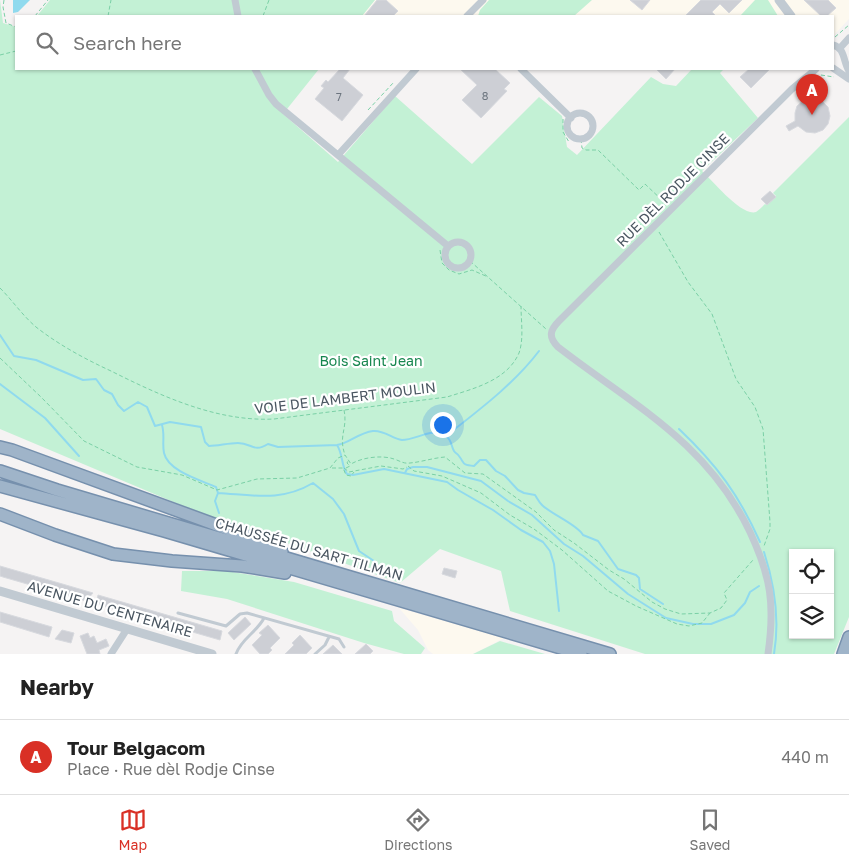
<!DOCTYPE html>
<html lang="en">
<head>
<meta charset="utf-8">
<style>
  body { margin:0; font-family:"Golos Text",sans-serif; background:#f2f2f2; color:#222 }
  .controls { position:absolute; right:15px; bottom:15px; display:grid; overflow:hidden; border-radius:0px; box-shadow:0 1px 4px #0004 }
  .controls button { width:45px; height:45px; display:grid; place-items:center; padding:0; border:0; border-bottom:1px solid #e0e0e0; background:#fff; color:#222; font:25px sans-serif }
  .you { position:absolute; left:442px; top:424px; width:18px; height:18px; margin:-12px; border:4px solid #fff; border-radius:50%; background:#1a73e8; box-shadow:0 0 0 8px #1a73e833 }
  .badge { display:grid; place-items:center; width:32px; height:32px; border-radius:50%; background:#d93025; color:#fff; font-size:16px; font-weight:700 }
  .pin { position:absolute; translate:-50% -41px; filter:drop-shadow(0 1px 2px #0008) }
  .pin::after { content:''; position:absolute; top:26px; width:18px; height:15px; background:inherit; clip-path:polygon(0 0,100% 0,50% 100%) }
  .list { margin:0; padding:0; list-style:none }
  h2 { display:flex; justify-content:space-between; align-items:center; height:65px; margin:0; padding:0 20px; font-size:21px }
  h2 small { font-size:16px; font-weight:400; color:#767676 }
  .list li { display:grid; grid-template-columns:32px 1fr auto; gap:15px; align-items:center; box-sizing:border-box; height:75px; padding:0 20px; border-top:1px solid #e0e0e0 }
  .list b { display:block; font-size:19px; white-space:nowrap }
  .list p { margin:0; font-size:16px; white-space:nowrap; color:#767676 }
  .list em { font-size:16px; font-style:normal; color:#767676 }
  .icon { flex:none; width:28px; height:28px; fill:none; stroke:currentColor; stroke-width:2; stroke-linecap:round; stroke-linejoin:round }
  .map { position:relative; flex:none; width:849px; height:654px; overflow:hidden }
  .search { position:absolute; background:#fff; box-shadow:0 1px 4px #0004; left:15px; right:15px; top:15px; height:55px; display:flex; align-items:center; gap:12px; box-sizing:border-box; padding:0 18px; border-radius:0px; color:#767676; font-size:19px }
  .sheet { height:140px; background:#fff }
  nav { display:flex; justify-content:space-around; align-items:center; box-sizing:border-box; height:70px; border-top:1px solid #e0e0e0; background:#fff; font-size:14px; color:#767676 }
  nav a { display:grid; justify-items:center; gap:2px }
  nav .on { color:#d93025 }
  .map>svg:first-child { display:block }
  .commercial { fill:#fdf9ef }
  .green { fill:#c3f1d5; fill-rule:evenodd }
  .water { fill:#90daee }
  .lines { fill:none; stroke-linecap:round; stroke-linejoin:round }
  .stream { stroke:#90daee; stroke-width:2 }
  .building { fill:#cdcfd5; stroke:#d7d9de }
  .trunk-casing { stroke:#7690ad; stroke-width:14 }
  .path { stroke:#7ad0a6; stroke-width:1; stroke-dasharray:4 2.5; stroke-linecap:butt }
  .service { stroke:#c1cad2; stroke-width:3 }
  .minor { stroke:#c1cad2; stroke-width:7 }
  .tertiary { stroke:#c1cad2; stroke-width:9 }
  .trunk { stroke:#9fb4c9; stroke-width:11 }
  .labels { text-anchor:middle; stroke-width:4.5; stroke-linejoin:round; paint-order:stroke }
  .number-label { font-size:11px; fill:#6b747e }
  .street-label { font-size:14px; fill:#4a5661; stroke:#fff }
  .park-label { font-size:14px; fill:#17864f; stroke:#fff }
</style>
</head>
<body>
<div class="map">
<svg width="849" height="654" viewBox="0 0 849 654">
  <rect width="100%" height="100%" fill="#f5f3f3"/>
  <path class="commercial" d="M375,0H849V19L833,36V16H362Z
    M399,608L504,638L473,654H433L428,650L418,630Z"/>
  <path class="green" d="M0,0L3,23L16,27V69H319L283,114L338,162L395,96L472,164L539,97L562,116L567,147L577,155L651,77L663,84L676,86L692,69H724L720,73L758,118L702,171C712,180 742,217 756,212C759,210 763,206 765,204L767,205L776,196L773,193L849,117V617L834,654H645L510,611L501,571L440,549L400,583L190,509L0,429ZM793,553H830V635H793Z
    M50,0H375L362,16H37Z
    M489,0H592L574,16H478L480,10Z
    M755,0H768L778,16H740Z
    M182,571H226L294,582L392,611L394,621L425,648L421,654H404L364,643L227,599L181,591Z
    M500,641L545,654H473Z"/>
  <path class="water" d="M13,0H30L18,12L13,13Z"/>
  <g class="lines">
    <path class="stream" d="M0,335L14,356L36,360L83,380L96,379L104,390L112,394L118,405L124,411L138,402L147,407L155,426L170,422L201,427L205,442L209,446C218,446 228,443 238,443C252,443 253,453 268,444L278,447L337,445C350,443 358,433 373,431C385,430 392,439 402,440C417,440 433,426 447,437C452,441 451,446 454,451C456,454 457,453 459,456C465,464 462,465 474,466L480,460H486L496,471L505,476L518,490L524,493L535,495C537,498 539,502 542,505C551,514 578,525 583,535L598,541L618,569L636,575L639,578L640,589L663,604
      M0,384L45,418L79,456
      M162,425C165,435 162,444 164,453C168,471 200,480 216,487L218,493L215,501L219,513
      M679,429C717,465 739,495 760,542
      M446,436C479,410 514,384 539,351
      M337,445C343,454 341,465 347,474L353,475L384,469L447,482L458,490L493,510L521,530L543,542L550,551L554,564L559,611
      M405,473L407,469L413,467H427L481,481L508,501L532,515L564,544L583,556L628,594L666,618L693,624H711L734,615L745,603L750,592L759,586
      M218,493C253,495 281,502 313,483L333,499L344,514L359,551L374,561
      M764,552C775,586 780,619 774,654"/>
  </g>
  <path class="building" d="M377,0H386L398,11L393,16H364Z
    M630,0H650L642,10Z
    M701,0H742L729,13L720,4L712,12L716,16H685Z
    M804,0H828L836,8L827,16H821Z
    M340,69H350L343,78L363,95L342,121L315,99L324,88L321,86L326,80L328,82Z
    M460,69H495L510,83L504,89L507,91L481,118L462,100L477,85Z
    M656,69H675L666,79Z
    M749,69H770L751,88L740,77Z
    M812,98L821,100L828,107L830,116L828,124L823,130L815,133L806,132L798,126L789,131L786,126L795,121V113L797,106L804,100Z
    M770,191L776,197L767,205L761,199Z
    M0,566L59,583L93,593L86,601L3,577L0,576Z
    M444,568L457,571L455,578L442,574Z
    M98,595L222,631L220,640L96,604Z
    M0,612L52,627L49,637L0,622Z
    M245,617L251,624L234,640L228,633Z
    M268,625L280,638L270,648L272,650L268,654H260L252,645L262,635L259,633Z
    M62,630L74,633L71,643L55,639Z
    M88,633L90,638L94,636L97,643L106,639L109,646L99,650L100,654H87L80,636Z
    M300,635L312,648L306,654H285L294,645L292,643Z
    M366,644L373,651L370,654H355Z
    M333,645L342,654H323Z"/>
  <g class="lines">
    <defs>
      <path id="trunk" d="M0,447L12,450L271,545L282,552
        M0,471L57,490L610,654
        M0,486L164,531L581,654
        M0,514L55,535L113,554L172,561L242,566L285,573
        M843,654L849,637"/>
    </defs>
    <use href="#trunk" class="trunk-casing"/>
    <path class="path" d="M4,0L3,7L6,23L16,27
      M35,16L48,0
      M108,16L111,0
      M263,16L269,0
      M835,37L849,25
      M0,55L16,51
      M821,75L834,77
      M368,110L394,82
      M563,119V132L569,142
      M581,139L582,148L586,150H598L639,190L645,184L664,202L623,242L625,244
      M659,232L688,282L712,314L736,379L755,407L763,429L770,522V529L764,546
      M440,250L442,263L449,270L459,274L472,270L488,277
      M470,261L546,329
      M0,288C12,300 23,316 36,327C59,345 85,359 111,371C161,396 217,422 274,419L447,397C472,389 507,381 519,353C524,339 521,321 521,306
      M0,358L41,397L84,441L137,467L182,475L217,490L257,479L297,478L330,468L338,458L345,455L351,464C363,457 382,455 394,459C400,461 404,464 410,463C421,462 433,458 445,457L465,473L483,474L536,512L554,530L574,543L609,570L624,579L652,602L665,609L681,614L710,613L721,608L727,600L724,593L753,560
      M344,410C348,429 338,435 345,455
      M408,466L414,471L442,476L481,493L510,515L534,529L562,550L608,591L636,606L677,624L689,626L702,623L710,613
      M332,468H343L346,475L351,476L354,472
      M344,468L349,472L381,466L403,469L407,467
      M346,468L350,466L347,463L348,461"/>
    <path class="service" d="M178,613L226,626L240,614L247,613L339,639L344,647
      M236,654C241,639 257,632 264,618
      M315,654L325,645L329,637"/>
    <path class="minor" d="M235,0L238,16
      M467,16L483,0
      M833,45C845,48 843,61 849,71
      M840,48L849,38
      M833,68L849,79
      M255,69L269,95L276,104L448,246
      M521,69L571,118
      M567 126a13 13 0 1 1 26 0a13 13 0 1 1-26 0Z
      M338,155L416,69
      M445 255a13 13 0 1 1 26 0a13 13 0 1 1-26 0Z
      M111,654L127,629
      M768,654C775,605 771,577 750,532C707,442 633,405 558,347C548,337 550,330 559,321L792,89L816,69"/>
    <path class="tertiary" d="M779,0L791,16
      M0,591L212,654"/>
    <use href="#trunk" class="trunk"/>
  </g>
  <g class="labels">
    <g class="number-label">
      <text x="485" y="100">8</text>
      <text x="339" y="101">7</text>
    </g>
    <g class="street-label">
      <text transform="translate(673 190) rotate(-45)" y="5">RUE DÈL RODJE CINSE</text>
      <text transform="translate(345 398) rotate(-7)" y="5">VOIE DE LAMBERT MOULIN</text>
      <text transform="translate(309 549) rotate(16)" y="5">CHAUSSÉE DU SART TILMAN</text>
      <text transform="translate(110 609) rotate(16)" y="5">AVENUE DU CENTENAIRE</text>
    </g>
    <g class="park-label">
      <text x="371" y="366">Bois Saint Jean</text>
    </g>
  </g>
</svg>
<div class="controls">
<button><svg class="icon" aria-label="locate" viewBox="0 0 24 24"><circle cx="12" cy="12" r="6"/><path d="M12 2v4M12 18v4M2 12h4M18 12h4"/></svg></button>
<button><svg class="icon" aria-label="layers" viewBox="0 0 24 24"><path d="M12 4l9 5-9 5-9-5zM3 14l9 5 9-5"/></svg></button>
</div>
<div class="you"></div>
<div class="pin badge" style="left:812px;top:115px">A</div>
<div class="search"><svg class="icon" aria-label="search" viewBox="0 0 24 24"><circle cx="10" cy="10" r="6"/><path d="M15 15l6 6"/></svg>Search here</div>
</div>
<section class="sheet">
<h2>Nearby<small></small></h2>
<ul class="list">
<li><span class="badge">A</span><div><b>Tour Belgacom</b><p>Place · Rue dèl Rodje Cinse</p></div><em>440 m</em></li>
</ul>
</section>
<nav>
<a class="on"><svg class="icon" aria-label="map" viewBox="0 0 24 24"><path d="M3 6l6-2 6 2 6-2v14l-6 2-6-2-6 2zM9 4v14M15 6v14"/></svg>Map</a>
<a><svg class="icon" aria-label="directions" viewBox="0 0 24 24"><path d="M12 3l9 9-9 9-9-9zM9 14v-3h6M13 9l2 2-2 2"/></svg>Directions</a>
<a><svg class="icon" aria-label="saved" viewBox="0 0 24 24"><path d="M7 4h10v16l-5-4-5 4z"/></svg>Saved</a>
</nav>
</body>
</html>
